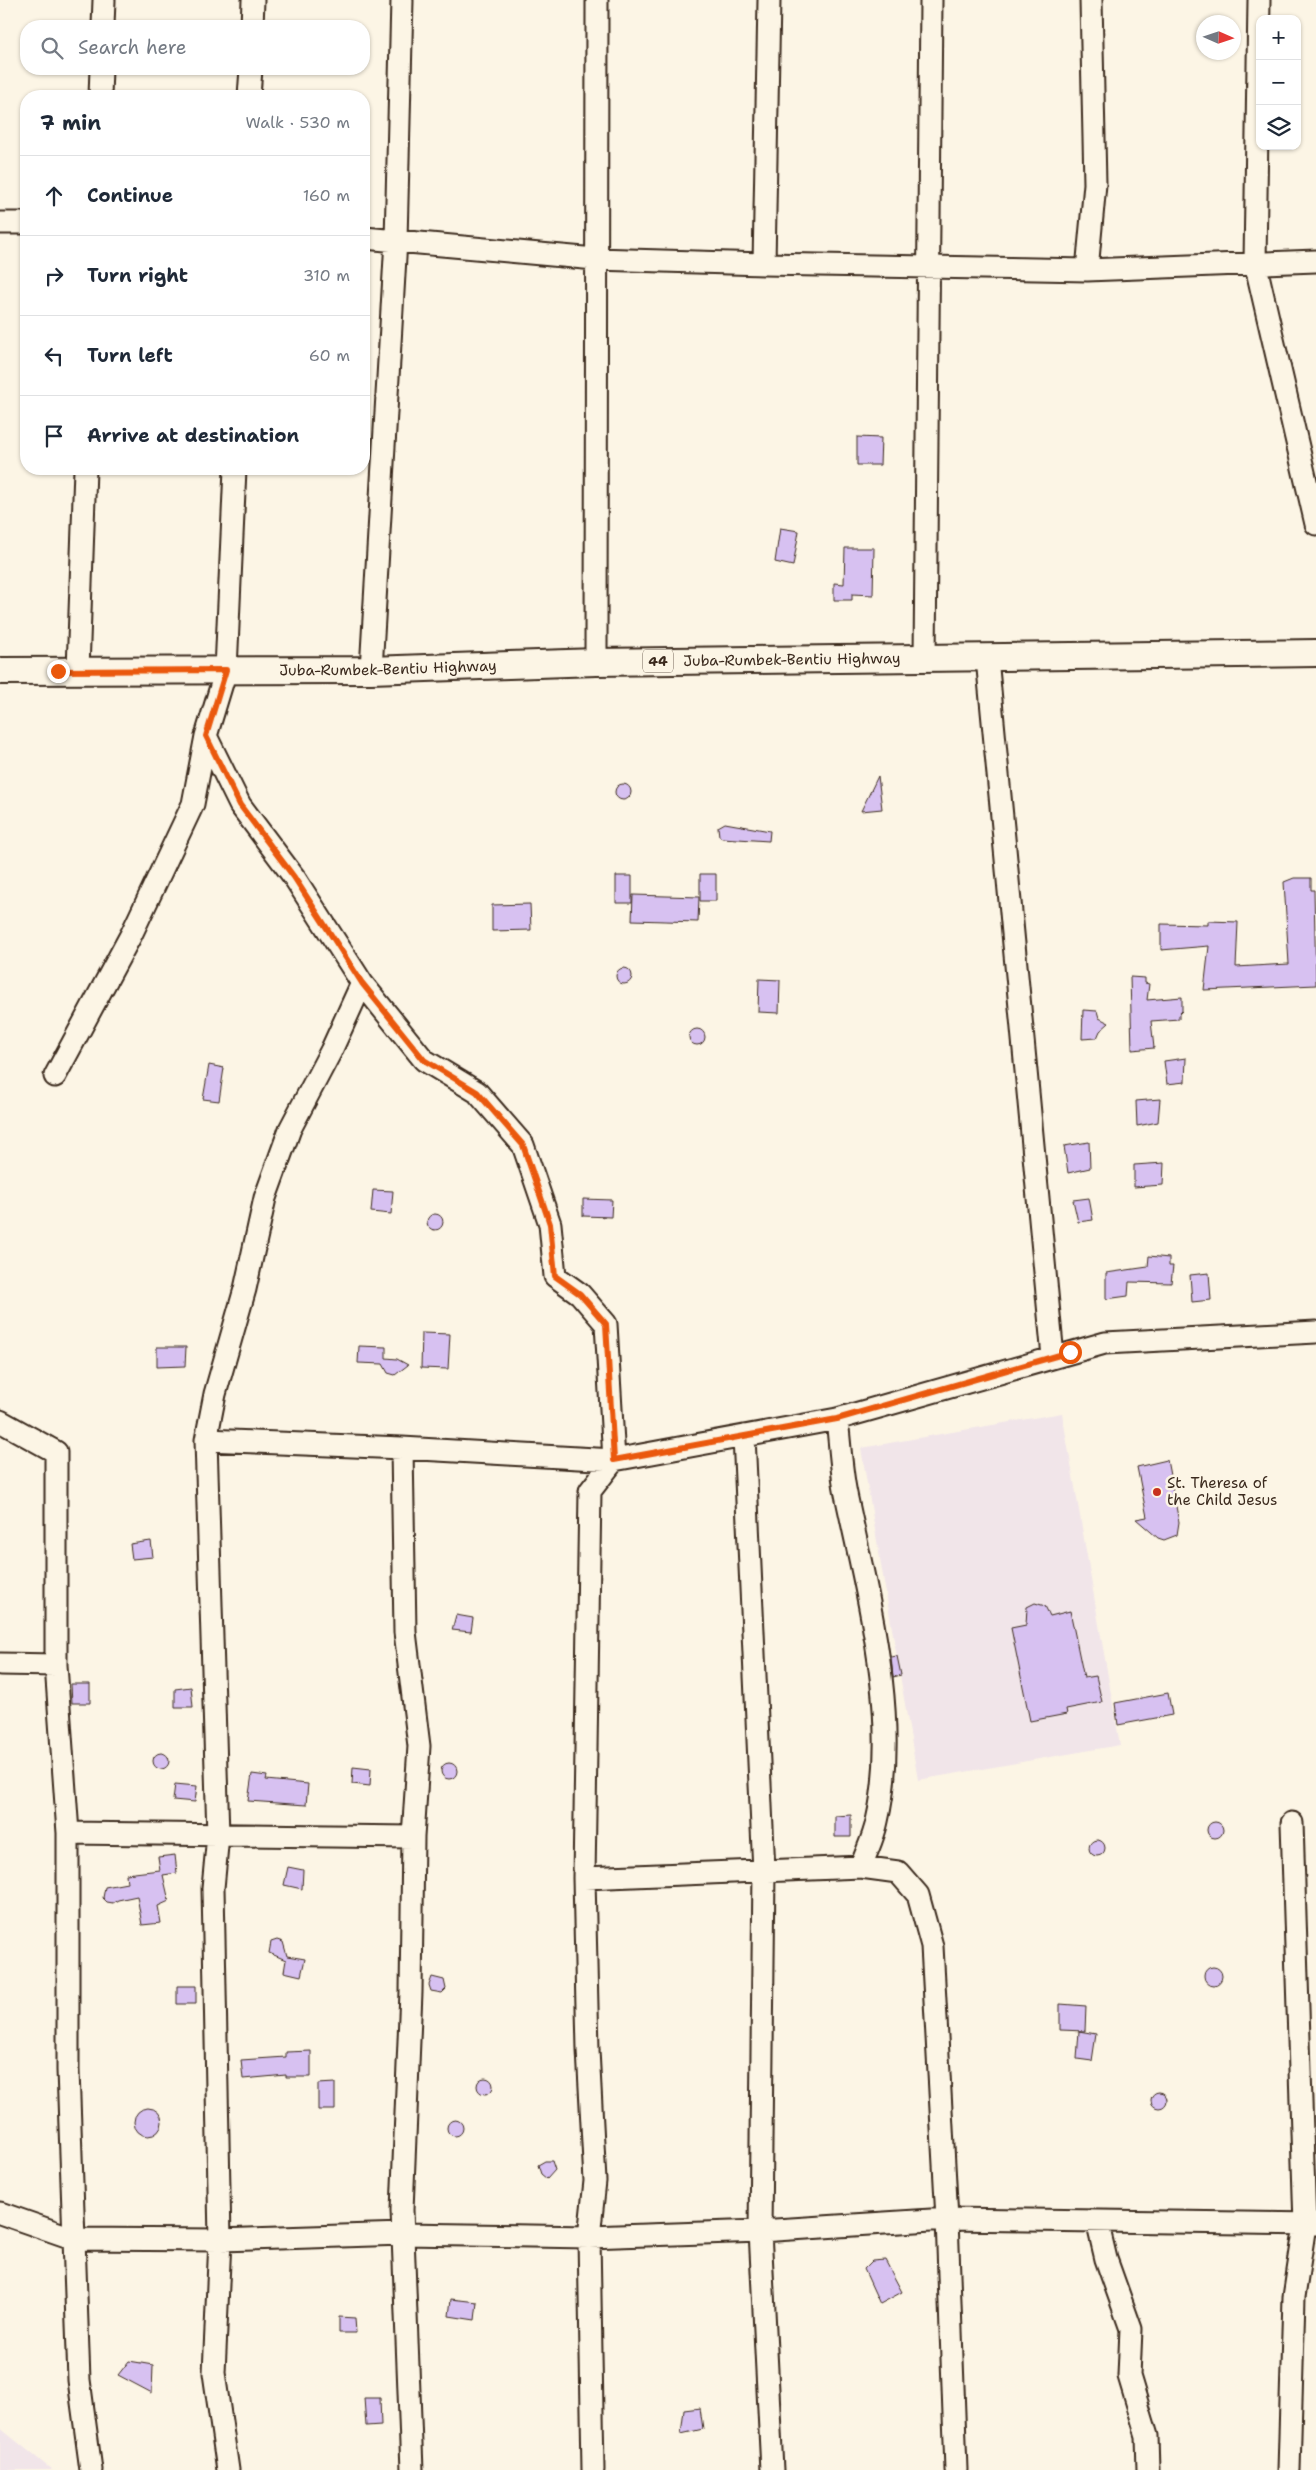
<!DOCTYPE html>
<html lang="en">
<head>
<meta charset="utf-8">
<style>
  body { margin:0; font-family:"Shantell Sans",sans-serif; background:#f6f6f7; color:#1f2937 }
  .controls { position:absolute; right:15px; top:15px; display:grid; overflow:hidden; border-radius:10px; box-shadow:0 1px 4px #0004 }
  .controls button { width:45px; height:45px; display:grid; place-items:center; padding:0; border:0; border-bottom:1px solid #e0e1e3; background:#fff; color:#1f2937; font:25px sans-serif }
  .compass { position:absolute; left:1196px; top:15px; width:45px; height:45px; border-radius:50%; background:#fff; box-shadow:0 1px 4px #0004; rotate:93deg }
  .stop { position:absolute; width:15px; height:15px; margin:-11px; border:4px solid #ea580c; border-radius:50%; background:#fff }
  .stop.end { background:#ea580c; border-color:#fff; box-shadow:0 1px 5px #0008 }
  .list { margin:0; padding:0; list-style:none }
  h2 { display:flex; justify-content:space-between; align-items:center; height:65px; margin:0; padding:0 20px; font-size:21px }
  h2 small { font-size:16px; font-weight:400; color:#747a83 }
  .list li { display:grid; grid-template-columns:32px 1fr auto; gap:15px; align-items:center; box-sizing:border-box; height:80px; padding:0 20px; border-top:1px solid #e0e1e3 }
  .list b { display:block; font-size:19px; white-space:nowrap }
  .list em { font-size:16px; font-style:normal; color:#747a83 }
  .icon { flex:none; width:28px; height:28px; fill:none; stroke:currentColor; stroke-width:2; stroke-linecap:round; stroke-linejoin:round }
  .map { position:relative; flex:none; width:1316px; height:2470px; overflow:hidden }
  .search { position:absolute; background:#fff; box-shadow:0 1px 4px #0004; left:20px; top:20px; width:350px; height:55px; display:flex; align-items:center; gap:12px; box-sizing:border-box; padding:0 18px; border-radius:20px; color:#747a83; font-size:19px }
  .panel { position:absolute; background:#fff; box-shadow:0 1px 4px #0004; left:20px; top:90px; width:350px; height:385px; border-radius:20px }
  .map>svg:first-child { display:block }
  .built { fill:#f1e5e9 }
  .building { fill:#d7c1f1; stroke:#3b2a1e }
  .lines { fill:none; stroke-linecap:round; stroke-linejoin:round }
  .minor-casing { stroke:#3b2a1e; stroke-width:25 }
  .major-casing { stroke:#3b2a1e; stroke-width:30 }
  .minor { stroke:#fcf5e5; stroke-width:21 }
  .major { stroke:#fcf5e5; stroke-width:26 }
  .route { stroke:#ea580c; stroke-width:6 }
  .poi-dot { fill:#c8321e; stroke:#fcf5e5; stroke-width:2 }
  .labels { text-anchor:middle; stroke-width:5; stroke-linejoin:round; paint-order:stroke }
  .shield { fill:#fcf5e5; stroke:#75675a; stroke-width:1 }
  .shield-label { font-size:14px; font-weight:bold; fill:#3b2a1e }
  .street-label { font-size:15px; fill:#3b2a1e; stroke:#fcf5e5 }
  .poi-label { font-size:15px; fill:#3b2a1e; stroke:#fcf5e5; text-anchor:start }
</style>
</head>
<body>
<div class="map">
<svg width="1316" height="2470" viewBox="0 0 1316 2470">
  <rect width="100%" height="100%" fill="#fcf5e5"/>
  <filter id="ink" filterUnits="userSpaceOnUse"><feTurbulence type="fractalNoise" baseFrequency=".02" numOctaves="2"/><feDisplacementMap in="SourceGraphic" scale="10" xChannelSelector="R" yChannelSelector="G"/><feConvolveMatrix kernelMatrix="1 2 1 2 8 2 1 2 1" color-interpolation-filters="sRGB"/></filter>
  <g filter="url(#ink)">
    <path class="built" d="M1062,1413L1120,1745L918,1780L861,1448Z
      M0,2428L52,2470H0Z"/>
    <path class="building" d="M857,437L881,438L880,465H857Z
      M780,528L799,531L793,566L775,562Z
      M845,548H874L873,595L852,594V600H834V583L844,584Z
      M878,776L882,809L861,811Z
      M615 792a8 8 0 1 1 16 0a8 8 0 1 1-16 0Z
      M725,823L770,831L769,841L722,838L719,836L718,827Z
      M700,874H716V901H700Z
      M616,876H632V903H616Z
      M1294,878H1311V890H1314L1316,985L1204,990L1209,946L1161,950V924L1208,925V921L1238,922L1236,967L1289,964L1284,882Z
      M633,895L699,897L698,922L632,920Z
      M530,904L531,930L492,931V905Z
      M616 976a8 8 0 1 1 16 0a8 8 0 1 1-16 0Z
      M1130,977L1145,978V983L1149,984L1147,1000L1182,997V1011L1179,1014V1019L1151,1021L1154,1048L1132,1050Z
      M759,979L780,980L779,1013L758,1012Z
      M1083,1010L1097,1011L1099,1018L1109,1023L1100,1031L1097,1038L1082,1039Z
      M689 1037a8 8 0 1 1 16 0a8 8 0 1 1-16 0Z
      M1186,1058L1185,1082L1167,1084L1164,1061Z
      M209,1065L224,1068L219,1101L203,1099Z
      M1160,1099L1158,1122L1137,1126L1136,1101Z
      M1089,1142L1090,1168L1068,1173L1064,1146Z
      M1164,1163L1163,1185L1134,1187V1165Z
      M373,1190L393,1191L391,1214L371,1212Z
      M1089,1198L1093,1220L1078,1222L1073,1200Z
      M583,1199L612,1200L611,1217L583,1216Z
      M427 1222a8 8 0 1 1 16 0a8 8 0 1 1-16 0Z
      M1149,1256L1169,1258V1266H1173L1171,1283L1129,1282L1128,1296L1106,1299V1273L1148,1267Z
      M1209,1273L1211,1300L1192,1302L1190,1275Z
      M422,1333L450,1334L448,1369L421,1368Z
      M359,1346L386,1347V1358L397,1359L408,1365L395,1375L388,1373L383,1364L358,1363Z
      M157,1347H186L185,1366L157,1367Z
      M1167,1460L1179,1522L1177,1535L1164,1540L1158,1538L1136,1519L1147,1517L1137,1467Z
      M151,1541L153,1557L132,1559L130,1544Z
      M1035,1603L1045,1606L1050,1616L1070,1611L1084,1678L1096,1676L1102,1702L1066,1709L1067,1714L1030,1721L1011,1628L1026,1625L1027,1607Z
      M456,1615L473,1618L471,1632L452,1630Z
      M897,1656L901,1675L893,1677L891,1657Z
      M71,1684H90V1703H72Z
      M191,1687L193,1707H175V1689Z
      M1168,1693L1172,1715L1118,1725L1115,1703Z
      M153 1761a8 8 0 1 1 16 0a8 8 0 1 1-16 0Z
      M441 1771a8 8 0 1 1 16 0a8 8 0 1 1-16 0Z
      M353,1767L371,1769L370,1786L352,1784Z
      M252,1774L267,1776L266,1780L308,1784L306,1805L248,1801Z
      M175,1784L197,1786L195,1802L173,1800Z
      M851,1815V1837H835V1816Z
      M1207 1830a8 8 0 1 1 16 0a8 8 0 1 1-16 0Z
      M1089 1848a8 8 0 1 1 16 0a8 8 0 1 1-16 0Z
      M175,1855L177,1873L163,1875L169,1901L158,1906L161,1923L142,1925L137,1896L118,1900L113,1903L107,1902L103,1898L105,1887L127,1883L126,1874L160,1870L158,1857Z
      M288,1867L303,1870L302,1889L284,1885Z
      M277,1940L283,1942L287,1956L305,1959L301,1976L284,1972L286,1960L269,1953L271,1942Z
      M1204 1976a9 9 0 1 1 18 0a9 9 0 1 1-18 0Z
      M432,1977L444,1980L446,1989L442,1993L431,1991L429,1985Z
      M177,1986H196V2004H177Z
      M1060,2004L1086,2006L1085,2031L1060,2030Z
      M1079,2031L1096,2034L1092,2061L1077,2059Z
      M311,2051V2077H286V2075L243,2079L241,2060L286,2057V2052Z
      M477 2086a8 8 0 1 1 16 0a8 8 0 1 1-16 0Z
      M335,2083V2110H318V2084Z
      M1151 2100a8 8 0 1 1 16 0a8 8 0 1 1-16 0Z
      M134 2122a14 14 0 1 1 28 0a14 14 0 1 1-28 0Z
      M447 2128a8 8 0 1 1 16 0a8 8 0 1 1-16 0Z
      M545,2161H552L555,2170L547,2179L541,2174L538,2165Z
      M885,2260L902,2292L880,2304L864,2269L872,2261Z
      M451,2299L477,2302L475,2320L449,2316Z
      M339,2317L355,2318L356,2333H339Z
      M129,2361L153,2365L152,2393L118,2375Z
      M364,2398H380L381,2425L366,2426Z
      M700,2408L703,2429L681,2434L684,2410Z"/>
    <g class="lines">
      <defs>
        <path id="minor" d="M1259,0L1255,262L1316,524
          M103,26L104,0
          M252,26L253,0
          M100,96L101,69
          M249,96L251,69
          M0,223H26
          M364,238L595,259L764,264L1087,270L1316,261
          M764,264L769,0
          M1087,270L1095,184L1091,0
          M235,469L226,670L206,736L240,805L294,877L362,983L424,1060L477,1092L523,1145L550,1224L555,1276L580,1294L606,1324L614,1460L590,1491L584,1878L861,1867L898,1872L918,1895L932,1946L947,2219L956,2470
          M987,658L1053,1357
          M925,659L931,0
          M596,662L597,0
          M78,670L85,469
          M371,670L396,240L402,0
          M55,1076L131,935L193,804L206,736
          M837,1419C840,1444 841,1470 846,1494C867,1595 901,1719 877,1821C874,1837 866,1852 861,1867
          M0,1421L56,1452V1665L68,1833V2070L79,2380L91,2470
          M744,1436L764,1871L760,2231L772,2470
          M206,1440L402,1448L614,1460L837,1419L1105,1343L1316,1332
          M402,1448L405,1632L419,1746L413,1837L411,1992L402,2210L412,2470
          M0,1664L56,1665
          M68,1833L413,1837
          M584,1878L588,2050L595,2181L589,2237L593,2470
          M0,2213L75,2239L220,2240L403,2234L589,2237L760,2231L947,2219L1316,2224
          M1097,2221L1106,2259L1131,2329L1129,2376L1147,2436L1148,2470
          M228,2470L214,2373L220,2240L213,1888L218,1835L206,1440L215,1394L245,1289L265,1198L290,1129L331,1051L362,983
          M1289,2470L1294,2297L1305,2225L1292,1823"/>
        <g id="major">
          <path id="s1" d="M0,671L371,670L596,662L1316,653"/>
        </g>
      </defs>
      <use href="#minor" class="minor-casing"/>
      <use href="#major" class="major-casing"/>
      <use href="#minor" class="minor"/>
      <use href="#major" class="major"/>
    </g>
  </g>
  <g class="lines" filter="url(#ink)">
    <path class="route" d="M58,671L226,670L206,736L240,805L294,877L362,983L424,1060L477,1092L523,1145L550,1224L555,1276L580,1294L606,1324L614,1460L837,1419L1070,1352"/>
  </g>
  <circle class="poi-dot" cx="1157" cy="1492" r="5"/>
  <g class="labels">
    <rect class="shield" x="643" y="649.5" width="30" height="23" rx="4"/>
    <g class="shield-label">
      <text x="658" y="666">44</text>
    </g>
    <g class="street-label">
      <text dy="5" stroke="none"><textPath href="#s1" startOffset="792">Juba-Rumbek-Bentiu Highway</textPath></text>
      <text dy="5" stroke="none"><textPath href="#s1" startOffset="388">Juba-Rumbek-Bentiu Highway</textPath></text>
    </g>
    <g class="poi-label">
      <text x="1167" y="1488">St. Theresa of<tspan x="1167" dy="17">the Child Jesus</tspan></text>
    </g>
  </g>
</svg>
<div class="controls">
<button>+</button>
<button>−</button>
<button><svg class="icon" aria-label="layers" viewBox="0 0 24 24"><path d="M12 4l9 5-9 5-9-5zM3 14l9 5 9-5"/></svg></button>
</div>
<svg class="compass" viewBox="-18 -18 36 36"><path d="M0-13l5 13h-10z" fill="#e53935"/><path d="M0 13l5-13h-10z" fill="#747a83"/></svg>
<div class="stop" style="left:1070px;top:1352px"></div>
<div class="stop end" style="left:58px;top:671px"></div>
<div class="search"><svg class="icon" aria-label="search" viewBox="0 0 24 24"><circle cx="10" cy="10" r="6"/><path d="M15 15l6 6"/></svg>Search here</div>
<section class="panel">
<h2>7 min<small>Walk · 530 m</small></h2>
<ul class="list">
<li><svg class="icon" aria-label="ahead" viewBox="0 0 24 24"><path d="M12 20V5M6 11l6-6 6 6"/></svg><div><b>Continue</b></div><em>160 m</em></li>
<li><svg class="icon" aria-label="right" viewBox="0 0 24 24"><path d="M7 20v-9h11M14 6l5 5-5 5"/></svg><div><b>Turn right</b></div><em>310 m</em></li>
<li><svg class="icon" aria-label="left" viewBox="0 0 24 24"><path d="M17 20v-9H6M10 6l-5 5 5 5"/></svg><div><b>Turn left</b></div><em>60 m</em></li>
<li><svg class="icon" aria-label="arrive" viewBox="0 0 24 24"><path d="M6 21V4h12l-3 4 3 4H6"/></svg><div><b>Arrive at destination</b></div></li>
</ul>
</section>
</div>
</body>
</html>
